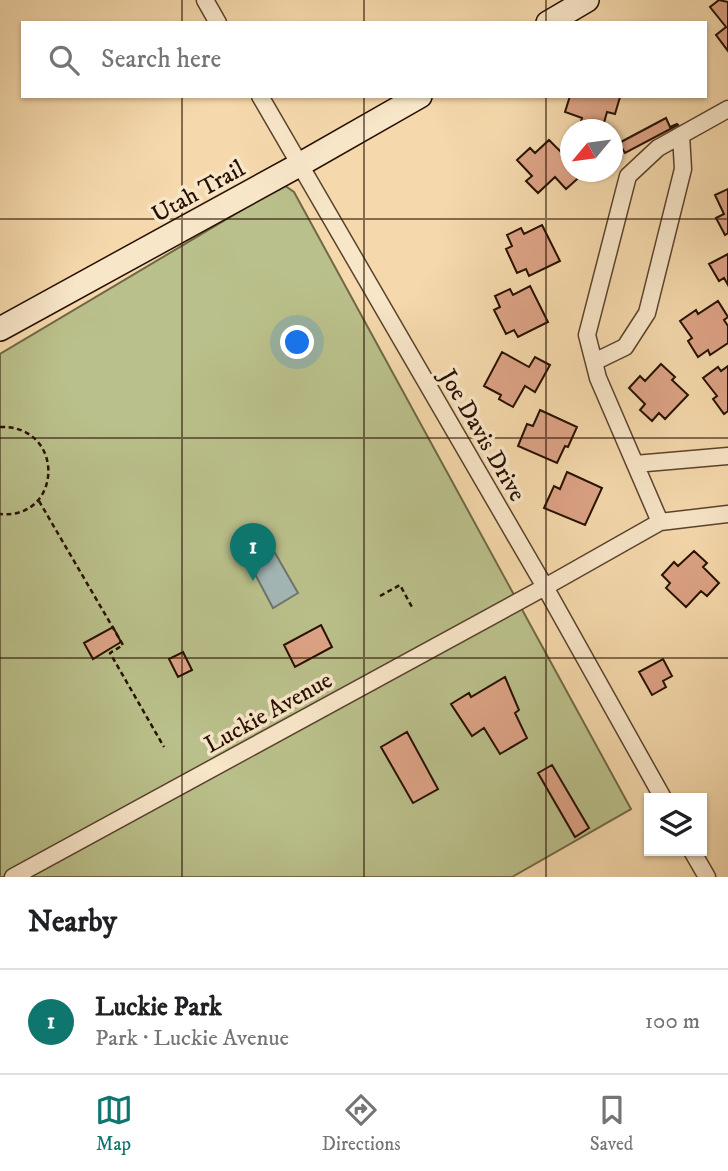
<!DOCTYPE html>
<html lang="en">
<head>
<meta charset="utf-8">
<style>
  body { margin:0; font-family:"IM FELL DW Pica",serif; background:#f2f2f2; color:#202124 }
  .controls { position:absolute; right:21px; bottom:21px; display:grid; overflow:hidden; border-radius:0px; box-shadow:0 2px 5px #0004 }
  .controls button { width:63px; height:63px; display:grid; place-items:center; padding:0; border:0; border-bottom:2px solid #e0e0e0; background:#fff; color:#202124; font:35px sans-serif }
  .compass { position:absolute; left:560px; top:119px; width:63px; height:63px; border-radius:50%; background:#fff; box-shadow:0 2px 5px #0004; rotate:241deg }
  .you { position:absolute; left:298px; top:343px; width:24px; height:24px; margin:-18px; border:5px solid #fff; border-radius:50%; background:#1a73e8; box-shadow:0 0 0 10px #1a73e833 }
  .badge { display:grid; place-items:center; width:46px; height:46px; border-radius:50%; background:#0f766e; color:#fff; font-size:23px; font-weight:700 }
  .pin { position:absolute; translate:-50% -58px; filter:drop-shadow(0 2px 4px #0008) }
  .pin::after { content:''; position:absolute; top:37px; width:24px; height:21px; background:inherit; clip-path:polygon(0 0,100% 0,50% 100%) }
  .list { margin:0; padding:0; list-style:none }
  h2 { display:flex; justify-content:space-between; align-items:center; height:91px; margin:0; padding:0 28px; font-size:30px }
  h2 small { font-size:23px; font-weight:400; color:#757577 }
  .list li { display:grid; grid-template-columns:46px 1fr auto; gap:21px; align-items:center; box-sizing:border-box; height:105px; padding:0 28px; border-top:2px solid #e0e0e0 }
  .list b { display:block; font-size:26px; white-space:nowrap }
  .list p { margin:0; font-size:23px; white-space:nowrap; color:#757577 }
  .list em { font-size:23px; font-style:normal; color:#757577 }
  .icon { flex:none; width:38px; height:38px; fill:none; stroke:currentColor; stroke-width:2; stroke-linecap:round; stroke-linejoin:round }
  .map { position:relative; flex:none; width:728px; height:877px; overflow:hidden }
  .search { position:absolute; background:#fff; box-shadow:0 2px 5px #0004; left:21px; right:21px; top:21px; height:77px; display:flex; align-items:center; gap:18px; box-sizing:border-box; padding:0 24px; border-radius:0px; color:#757577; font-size:26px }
  .sheet { height:196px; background:#fff }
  nav { display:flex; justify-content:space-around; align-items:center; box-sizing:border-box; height:98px; border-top:2px solid #e0e0e0; background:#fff; font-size:19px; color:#757577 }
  nav a { display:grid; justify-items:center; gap:4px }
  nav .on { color:#0f766e }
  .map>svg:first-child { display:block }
  .green { fill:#bac08b; stroke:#706846; stroke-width:2 }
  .water { fill:#a2b7b6; stroke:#71746e; stroke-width:2 }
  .building { fill:#dda386; stroke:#271002; stroke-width:2 }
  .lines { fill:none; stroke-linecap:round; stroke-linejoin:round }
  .street-casing { stroke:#5a422c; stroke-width:19 }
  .secondary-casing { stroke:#271002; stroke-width:26 }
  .path { stroke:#271002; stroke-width:2.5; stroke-dasharray:5 3.5; stroke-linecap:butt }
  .street { stroke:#f8e6c9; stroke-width:16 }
  .secondary { stroke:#f8e6c9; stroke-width:23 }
  .grid { fill:none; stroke:#271002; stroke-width:2; stroke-opacity:0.55 }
  .labels { text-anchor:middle; stroke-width:7; stroke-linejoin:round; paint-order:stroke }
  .street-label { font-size:24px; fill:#271002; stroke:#f8e6c9 }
</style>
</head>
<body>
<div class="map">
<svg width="728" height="877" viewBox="0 0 728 877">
  <rect width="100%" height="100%" fill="#f5d9ac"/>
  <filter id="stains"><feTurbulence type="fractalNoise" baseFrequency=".00286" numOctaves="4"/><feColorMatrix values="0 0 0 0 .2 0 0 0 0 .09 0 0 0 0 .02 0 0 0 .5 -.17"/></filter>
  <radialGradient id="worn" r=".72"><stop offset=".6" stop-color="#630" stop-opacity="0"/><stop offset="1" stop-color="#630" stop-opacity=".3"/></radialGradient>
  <path class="green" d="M284,185L294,192L631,809L512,877H0V354Z"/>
  <path class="water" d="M271,546L298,593L273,608L247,559Z"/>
  <path class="building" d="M719,0L728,2V51L716,35L726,27L710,7Z
    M570,96H618L620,97L615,114L607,112L602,130H595L580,125L582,118L565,112Z
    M666,118L670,127L677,124L678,125L625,153L619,143Z
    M549,140L570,161V172H585L566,189L555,177L538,193L526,181L532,176L517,160L530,148L535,153Z
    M728,189V233L725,235L716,218L724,214L715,195Z
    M542,225L560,261L529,276L526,269L517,273L506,249L512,246L507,235L521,228L524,234Z
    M728,254V285L724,278L719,281L709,264Z
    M530,286L548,322L518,337L514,330L506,334L494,310L500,307L495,296L510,289L513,295Z
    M718,301L728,317L724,320L728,326V343L710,355L708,350L698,357L688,341L692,338L680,321L696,310L698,314Z
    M502,352L529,367L535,357L550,365L535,392L525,386L513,407L499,399L501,395L484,386Z
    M661,364L675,377L672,380L688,395L665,419L659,413L652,421L640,410L645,404L629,388L640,376L645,381Z
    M728,366V411L724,414L713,399L717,396L703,378L718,367L721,371Z
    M540,410L577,427L568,447L565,446L557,463L518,446L527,424L533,426Z
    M567,472L602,488L585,525L544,508L554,486L560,489Z
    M694,551L707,563L703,567L719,583L707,596L701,591L686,607L666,588L670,583L662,575L674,562L678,566Z
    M321,625L332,647L295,667L284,645Z
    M113,627L121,642L93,659L84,643Z
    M183,652L192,670L178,677L169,659Z
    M663,659L672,676L663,681L666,687L652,695L639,672Z
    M505,677L519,710L515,713L527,738L500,754L484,728L472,736L451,704L469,693L471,697Z
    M407,732L438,789L413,803L381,747Z
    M552,765L589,828L575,837L538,773Z"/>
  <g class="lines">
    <defs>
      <path id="street" d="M205,0L218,23
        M260,96L545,587L663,798
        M594,362L625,347L647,313L683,169L681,135
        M635,464L728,456
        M660,522L598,378L587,335L628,176L658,148L728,109
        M692,851L707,877
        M13,877L545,587L660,522L728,514"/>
      <path id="secondary" d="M548,23L587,0
        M0,329L299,165L420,96"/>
    </defs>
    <use href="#street" class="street-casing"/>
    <use href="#secondary" class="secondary-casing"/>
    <path class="path" d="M0,427C66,425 63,520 0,514
      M39,501L123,645L110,653L164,747
      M380,596L400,585L413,609"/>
    <use href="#street" class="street"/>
    <use href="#secondary" class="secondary"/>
  </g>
  <path class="grid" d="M182,0V23M364,0V23M546,0V23M182,96V877M364,96V877M546,96V877M0,219H728M0,438H728M0,658H728"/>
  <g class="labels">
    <g class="street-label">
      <text transform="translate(198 191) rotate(-29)" y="8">Utah Trail</text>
      <text transform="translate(483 435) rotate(60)" y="8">Joe Davis Drive</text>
      <text transform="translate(268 712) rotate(-29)" y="8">Luckie Avenue</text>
    </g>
  </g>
  <rect width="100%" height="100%" filter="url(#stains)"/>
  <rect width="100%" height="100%" fill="url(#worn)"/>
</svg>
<div class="controls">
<button><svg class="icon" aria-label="layers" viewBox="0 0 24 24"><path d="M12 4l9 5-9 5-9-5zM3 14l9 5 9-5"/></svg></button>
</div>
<svg class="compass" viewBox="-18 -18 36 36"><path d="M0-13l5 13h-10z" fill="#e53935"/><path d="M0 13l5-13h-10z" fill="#757577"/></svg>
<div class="you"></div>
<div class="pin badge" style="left:253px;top:581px">1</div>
<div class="search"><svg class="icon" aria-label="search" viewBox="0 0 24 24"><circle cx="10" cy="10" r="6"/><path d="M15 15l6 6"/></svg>Search here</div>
</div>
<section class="sheet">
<h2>Nearby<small></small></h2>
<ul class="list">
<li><span class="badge">1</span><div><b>Luckie Park</b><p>Park · Luckie Avenue</p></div><em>100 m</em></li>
</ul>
</section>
<nav>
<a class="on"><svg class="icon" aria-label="map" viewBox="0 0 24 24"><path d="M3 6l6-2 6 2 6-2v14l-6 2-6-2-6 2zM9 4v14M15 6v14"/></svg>Map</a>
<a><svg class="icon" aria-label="directions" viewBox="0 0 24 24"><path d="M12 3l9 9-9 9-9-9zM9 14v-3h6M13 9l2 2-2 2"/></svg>Directions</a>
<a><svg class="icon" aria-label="saved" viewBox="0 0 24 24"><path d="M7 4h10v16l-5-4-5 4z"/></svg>Saved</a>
</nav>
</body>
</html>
